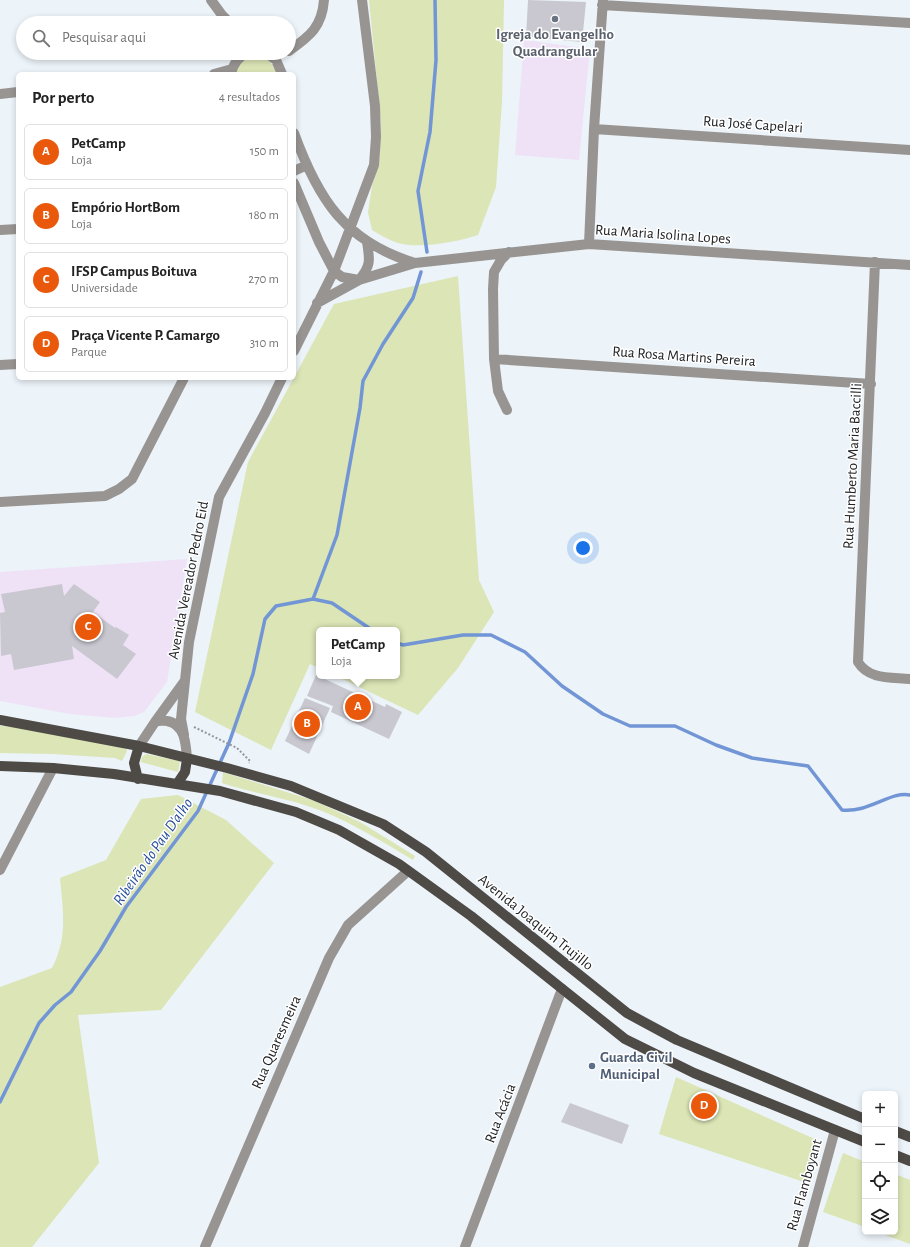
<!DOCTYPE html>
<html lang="pt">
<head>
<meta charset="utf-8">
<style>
  body { margin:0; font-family:"Alegreya Sans",sans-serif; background:#f6f6f6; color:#222 }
  .controls { position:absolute; right:12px; bottom:12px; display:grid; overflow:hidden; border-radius:6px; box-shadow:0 2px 6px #0003 }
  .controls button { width:36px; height:36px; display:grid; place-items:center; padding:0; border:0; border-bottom:1px solid #e0e0e0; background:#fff; color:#222; font:20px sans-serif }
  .you { position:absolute; left:583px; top:548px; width:14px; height:14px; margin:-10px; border:3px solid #fff; border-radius:50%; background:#1a73e8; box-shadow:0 0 0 6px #1a73e833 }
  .badge { display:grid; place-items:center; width:26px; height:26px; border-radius:50%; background:#ea580c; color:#fff; font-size:13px; font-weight:700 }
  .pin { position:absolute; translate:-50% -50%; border:2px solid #fff; box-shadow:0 1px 4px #0006 }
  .popup { position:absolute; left:316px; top:627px; width:84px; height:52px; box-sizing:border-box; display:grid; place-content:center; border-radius:6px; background:#fff; filter:drop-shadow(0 1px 3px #0005); font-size:13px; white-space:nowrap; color:#767676 }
  .popup b { font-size:15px; color:#222 }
  .popup::after { content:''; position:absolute; left:50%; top:100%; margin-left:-8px; border:8px solid transparent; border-top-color:#fff }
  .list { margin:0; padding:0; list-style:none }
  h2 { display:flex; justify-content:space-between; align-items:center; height:52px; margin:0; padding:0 16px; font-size:17px }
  h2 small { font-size:13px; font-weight:400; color:#767676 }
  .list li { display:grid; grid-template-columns:26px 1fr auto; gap:12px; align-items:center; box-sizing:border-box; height:56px; margin:0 8px 8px; padding:0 8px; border:1px solid #e0e0e0; border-radius:6px }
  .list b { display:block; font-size:15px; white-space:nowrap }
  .list p { margin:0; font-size:13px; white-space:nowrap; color:#767676 }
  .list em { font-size:13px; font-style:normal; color:#767676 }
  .icon { flex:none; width:22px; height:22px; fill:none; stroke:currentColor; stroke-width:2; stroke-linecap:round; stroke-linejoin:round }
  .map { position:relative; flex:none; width:910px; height:1247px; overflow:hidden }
  .search { position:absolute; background:#fff; box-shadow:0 2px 6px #0003; left:16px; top:16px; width:280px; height:44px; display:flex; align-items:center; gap:10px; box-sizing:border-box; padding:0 14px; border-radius:22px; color:#767676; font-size:15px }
  .panel { position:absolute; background:#fff; box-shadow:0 2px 6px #0003; left:16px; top:72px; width:280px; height:308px; border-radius:6px }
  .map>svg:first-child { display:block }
  .education { fill:#efe2f7 }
  .green { fill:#dbe5b5 }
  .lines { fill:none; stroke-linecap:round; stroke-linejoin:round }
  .stream { stroke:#7295d5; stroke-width:3.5 }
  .building { fill:#c9c8d0 }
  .path { stroke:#92969b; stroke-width:2; stroke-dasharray:2 2; stroke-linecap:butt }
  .minor { stroke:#979492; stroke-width:10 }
  .major { stroke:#4e4a46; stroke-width:10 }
  .worship-dot { fill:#6b7280; stroke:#fff; stroke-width:1.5 }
  .service-dot { fill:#5c6f8a; stroke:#fff; stroke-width:1.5 }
  .labels { text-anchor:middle; stroke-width:3; stroke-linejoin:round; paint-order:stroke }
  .worship-label { font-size:15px; font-weight:bold; fill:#5b616d; stroke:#fff }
  .street-label { font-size:15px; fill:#212326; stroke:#fff }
  .service-label { font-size:15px; font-weight:bold; fill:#4e5e75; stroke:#fff; text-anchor:start }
  .water-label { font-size:16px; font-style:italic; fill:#264e9b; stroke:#fff }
</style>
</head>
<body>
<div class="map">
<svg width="910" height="1247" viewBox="0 0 910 1247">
  <rect width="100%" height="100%" fill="#ecf3f9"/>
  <path class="education" d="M524,40L590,49L579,160L515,155Z
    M187,559L167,682L144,712L134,716L116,718L70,714L0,701V572Z"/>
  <path class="green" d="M369,0H504L502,102L496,187L478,235C457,242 416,250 395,242C387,239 379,234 372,230L368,212L372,186L379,162L381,123Z
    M250,56C263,55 273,60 276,74H235L239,64Z
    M458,276L479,580L494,612L458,668L418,715L336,676H397V630H319V668L310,664L271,750L195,712L248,462L334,304Z
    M0,726L22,727L126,747L127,751L122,761L115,758L53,754L0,753Z
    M146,754L180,761L178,772L141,762L142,757Z
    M223,772L315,801L360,822L415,856L413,860C383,842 354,824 322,811C289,798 255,794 222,783Z
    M178,795L226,820L274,863L161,1010L78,1015L99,1163L32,1247H0V987L52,968C68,937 63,911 60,878L106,860L141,799Z
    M676,1077L817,1140L804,1182L659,1134Z
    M843,1153L865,1162V1227L823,1212Z
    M895,1174L910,1180V1244L877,1232H895Z"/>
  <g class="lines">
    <path class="stream" d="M427,252L418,191L430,132L436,60L435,0
      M313,599L337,535L360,408L363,381L383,344L413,298L421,272
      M397,643L403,645L463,635H491L525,652L562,686L603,714L630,726H675L716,745L752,758L808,766L842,810C869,813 890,791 910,795
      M0,1102L39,1023L55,1005L71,992L100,951L126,907L198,811L229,743L253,674L265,619L276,606L313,599L332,603L372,630"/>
  </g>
  <path class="building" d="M528,0L586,2L582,42L526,37Z
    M62,584L64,596L74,584L100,602L93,612L115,628L116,627L129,635L123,645L136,654L117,679L72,646L74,659L14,670L11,654L1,656L0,613L5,612L1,594Z
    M316,675L385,707L386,704L402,712L389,739L331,712L333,706L307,696Z
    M305,698L330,708L309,754L285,741Z
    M570,1103L629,1125L622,1144L561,1122Z"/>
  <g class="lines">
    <path class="path" d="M194,727L237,748L250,761L249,763"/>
    <path class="minor" d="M211,0L222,15L230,23
      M602,5L910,23
      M289,51C310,36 322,27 324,0
      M266,53L276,60L282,74
      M214,74L232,69
      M231,74C233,64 238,57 247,53
      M0,94L18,92
      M594,129L910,150
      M294,133C318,199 345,242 415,263
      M294,171L307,165
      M294,183L319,242L334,271L342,277L359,280
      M0,230L18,229
      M589,244L594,129L603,0
      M875,262L858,662C869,680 891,677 910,679
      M359,280C371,266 370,260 367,242
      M317,303L359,280L415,263L589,244L910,265
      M294,351L334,271L374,165L376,137L375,106L362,0
      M494,359L871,384
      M0,365L18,364
      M507,410L498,391L494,359L493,289L494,272L501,260L509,252
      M0,502L105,496L119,489L132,479L184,378
      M155,722L184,682
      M184,735L181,719L189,642L219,497L265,413L282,378
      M139,746L155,722C159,720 163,721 167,721C185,724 186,744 187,759
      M0,870L53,768
      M205,1247L329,958L348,925L408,871
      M465,1247L562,989
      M803,1247L835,1130"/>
    <path class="major" d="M0,720L139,746L227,768L291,786L383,824L426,852L627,1013L677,1040L865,1119
      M0,766L53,768L114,774L220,791L296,812L339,830L399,864L471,916L625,1039L694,1073L865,1142
      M138,779L134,763L139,746
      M177,784L185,772L187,759
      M895,1131L910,1137
      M895,1155L910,1161"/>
  </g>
  <circle class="worship-dot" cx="555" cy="19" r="4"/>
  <circle class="service-dot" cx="592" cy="1066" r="4"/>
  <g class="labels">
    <g class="worship-label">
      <text x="555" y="39">Igreja do Evangelho<tspan x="555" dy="17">Quadrangular</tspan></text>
    </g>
    <g class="street-label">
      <text transform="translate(753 124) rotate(4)" y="5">Rua José Capelari</text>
      <text transform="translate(663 234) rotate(4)" y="5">Rua Maria Isolina Lopes</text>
      <text transform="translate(684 356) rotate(4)" y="5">Rua Rosa Martins Pereira</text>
      <text transform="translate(852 466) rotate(-87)" y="5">Rua Humberto Maria Baccilli</text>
      <text transform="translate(188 580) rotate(-79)" y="5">Avenida Vereador Pedro Eid</text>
      <text transform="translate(536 922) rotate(39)" y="5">Avenida Joaquim Trujillo</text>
      <text transform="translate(276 1042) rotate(-66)" y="5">Rua Quaresmeira</text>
      <text transform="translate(500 1113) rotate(-69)" y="5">Rua Acácia</text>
      <text transform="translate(804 1185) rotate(-74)" y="5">Rua Flamboyant</text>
    </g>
    <g class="service-label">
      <text x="600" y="1062">Guarda Civil<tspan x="600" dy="17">Municipal</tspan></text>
    </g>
    <g class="water-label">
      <text transform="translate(152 851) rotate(-55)" y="6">Ribeirão do Pau D'alho</text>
    </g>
  </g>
</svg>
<div class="controls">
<button>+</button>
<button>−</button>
<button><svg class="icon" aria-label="locate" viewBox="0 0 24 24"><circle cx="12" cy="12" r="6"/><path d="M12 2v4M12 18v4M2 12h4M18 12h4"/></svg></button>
<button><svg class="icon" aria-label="layers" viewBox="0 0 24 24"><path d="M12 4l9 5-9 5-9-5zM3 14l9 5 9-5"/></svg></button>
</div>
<div class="you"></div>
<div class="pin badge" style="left:358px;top:707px">A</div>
<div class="popup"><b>PetCamp</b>Loja</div>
<div class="pin badge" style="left:307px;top:724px">B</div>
<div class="pin badge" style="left:88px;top:627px">C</div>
<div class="pin badge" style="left:704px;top:1106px">D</div>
<div class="search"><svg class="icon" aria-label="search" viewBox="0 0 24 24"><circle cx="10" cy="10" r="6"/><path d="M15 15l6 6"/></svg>Pesquisar aqui</div>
<section class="panel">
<h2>Por perto<small>4 resultados</small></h2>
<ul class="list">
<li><span class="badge">A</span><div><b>PetCamp</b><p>Loja</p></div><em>150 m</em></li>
<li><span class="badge">B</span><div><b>Empório HortBom</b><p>Loja</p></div><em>180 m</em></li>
<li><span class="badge">C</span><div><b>IFSP Campus Boituva</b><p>Universidade</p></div><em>270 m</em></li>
<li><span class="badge">D</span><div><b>Praça Vicente P. Camargo</b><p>Parque</p></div><em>310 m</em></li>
</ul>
</section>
</div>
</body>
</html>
